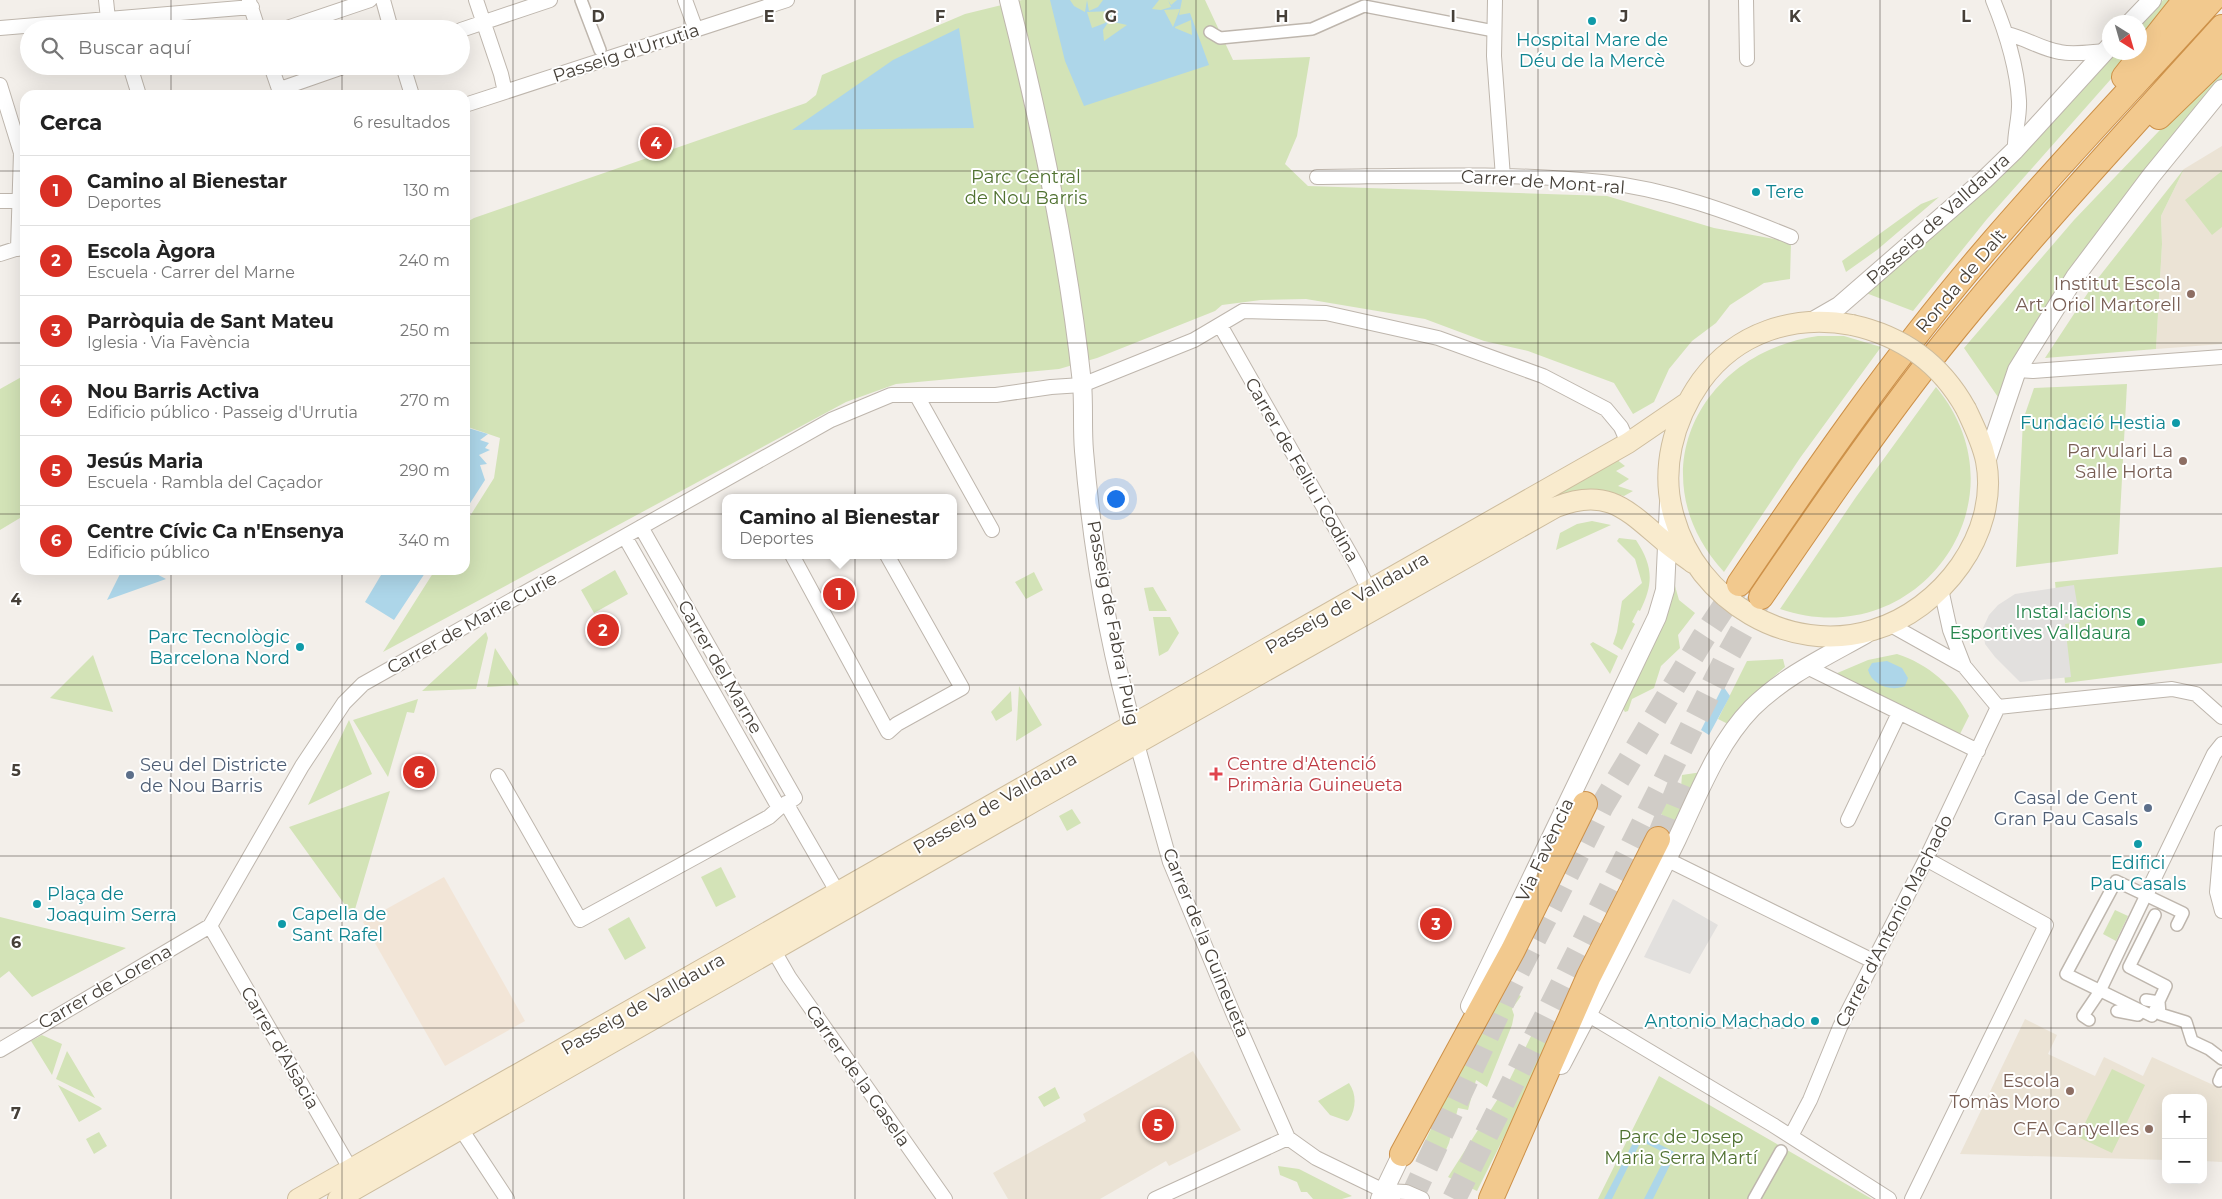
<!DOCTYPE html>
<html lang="es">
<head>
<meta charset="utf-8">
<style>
  body { margin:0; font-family:Montserrat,sans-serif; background:#f6f6f6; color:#222 }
  .controls { position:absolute; right:15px; bottom:15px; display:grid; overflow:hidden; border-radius:10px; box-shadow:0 5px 20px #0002 }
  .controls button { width:45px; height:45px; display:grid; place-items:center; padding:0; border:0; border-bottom:1px solid #e0e0e0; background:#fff; color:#222; font:25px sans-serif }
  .compass { position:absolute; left:2102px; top:15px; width:45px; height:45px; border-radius:50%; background:#fff; box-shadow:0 5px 20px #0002; rotate:143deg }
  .you { position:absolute; left:1115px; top:498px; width:18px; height:18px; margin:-12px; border:4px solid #fff; border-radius:50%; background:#1a73e8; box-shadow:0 0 0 8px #1a73e833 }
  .badge { display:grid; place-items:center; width:32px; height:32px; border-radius:50%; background:#d93025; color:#fff; font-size:16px; font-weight:700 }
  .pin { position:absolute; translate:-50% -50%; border:2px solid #fff; box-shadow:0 1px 5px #0006 }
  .popup { position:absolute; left:722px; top:494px; width:235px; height:65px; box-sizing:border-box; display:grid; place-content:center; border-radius:10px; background:#fff; filter:drop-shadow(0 1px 4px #0005); font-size:16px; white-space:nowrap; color:#767676 }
  .popup b { font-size:19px; color:#222 }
  .popup::after { content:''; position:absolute; left:50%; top:100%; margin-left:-10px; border:10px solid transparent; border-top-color:#fff }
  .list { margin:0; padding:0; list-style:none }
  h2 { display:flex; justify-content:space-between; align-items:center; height:65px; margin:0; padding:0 20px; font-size:21px }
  h2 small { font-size:16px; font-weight:400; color:#767676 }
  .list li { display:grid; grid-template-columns:32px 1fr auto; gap:15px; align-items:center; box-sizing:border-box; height:70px; padding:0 20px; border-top:1px solid #e0e0e0 }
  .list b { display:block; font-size:19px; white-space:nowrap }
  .list p { margin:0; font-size:16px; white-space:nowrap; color:#767676 }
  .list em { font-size:16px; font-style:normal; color:#767676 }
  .icon { flex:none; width:28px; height:28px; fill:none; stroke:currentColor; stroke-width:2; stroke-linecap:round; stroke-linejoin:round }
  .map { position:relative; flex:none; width:2222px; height:1199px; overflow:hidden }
  .search { position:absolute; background:#fff; box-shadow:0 5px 20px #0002; left:20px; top:20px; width:450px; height:55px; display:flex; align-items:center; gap:12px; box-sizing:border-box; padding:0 18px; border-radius:28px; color:#767676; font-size:19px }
  .panel { position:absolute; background:#fff; box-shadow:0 5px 20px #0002; left:20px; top:90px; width:450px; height:485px; border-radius:15px }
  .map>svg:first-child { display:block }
  .commercial { fill:#f2e5d7 }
  .education { fill:#ebe3d5 }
  .green { fill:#d3e3b7 }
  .parking { fill:#e2e0de }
  .water { fill:#add6e9; fill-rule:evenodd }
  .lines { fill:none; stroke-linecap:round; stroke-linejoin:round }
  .trunk-tunnel { stroke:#d0ccc7; stroke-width:24; stroke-dasharray:24 12; stroke-linecap:butt }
  .pedestrian-casing { stroke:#beb6ad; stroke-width:14 }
  .minor-casing { stroke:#beb6ad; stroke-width:16 }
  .tertiary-casing { stroke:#beb6ad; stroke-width:20 }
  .secondary-casing { stroke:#cebd9e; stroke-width:22 }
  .trunk-casing { stroke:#cd9149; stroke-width:26 }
  .pedestrian { stroke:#fff; stroke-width:11 }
  .minor { stroke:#fff; stroke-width:14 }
  .tertiary { stroke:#fff; stroke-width:18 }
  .secondary { stroke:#f9ebce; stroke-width:20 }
  .trunk { stroke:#f2c98e; stroke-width:24 }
  .secondary-bridge-casing { stroke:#cebd9e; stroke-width:22; stroke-linecap:butt }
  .secondary-bridge { stroke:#f9ebce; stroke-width:20 }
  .grid { fill:none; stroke:#464039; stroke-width:1; stroke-opacity:0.55 }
  .culture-dot { fill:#0f9aa8; stroke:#fff; stroke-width:2 }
  .education-dot { fill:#8d6e63; stroke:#fff; stroke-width:2 }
  .leisure-dot { fill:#2e9e5b; stroke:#fff; stroke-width:2 }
  .health-dot { fill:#e0444e; stroke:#fff; stroke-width:2 }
  .service-dot { fill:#5c6f8a; stroke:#fff; stroke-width:2 }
  .labels { text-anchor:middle; stroke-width:4; stroke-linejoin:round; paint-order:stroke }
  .culture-label { font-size:18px; fill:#0d838f; stroke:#fff; text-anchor:start }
  .street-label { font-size:18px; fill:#464039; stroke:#fff }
  .park-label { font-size:18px; fill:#507231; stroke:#fff }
  .education-label { font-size:18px; fill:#785e54; stroke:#fff; text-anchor:end }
  .leisure-label { font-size:18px; fill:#27864d; stroke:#fff; text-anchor:end }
  .health-label { font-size:18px; fill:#be3a42; stroke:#fff; text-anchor:start }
  .service-label { font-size:18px; fill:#4e5e75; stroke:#fff; text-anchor:start }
  .grid-label { font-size:16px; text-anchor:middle; font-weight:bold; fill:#464039; stroke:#fff; stroke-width:4; stroke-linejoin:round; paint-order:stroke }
</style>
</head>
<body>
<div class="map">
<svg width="2222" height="1199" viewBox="0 0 2222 1199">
  <rect width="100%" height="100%" fill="#f3efea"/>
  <path class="commercial" d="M444,877L525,1021L445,1066L363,922Z"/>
  <path class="education" d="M2222,146V344L2156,349L2162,244L2161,216L2184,169Z
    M2025,1019L2057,1035L2048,1054L2095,1076L2104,1057L2143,1076L2152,1057L2222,1089V1162L2203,1161V1098H2166V1160L1960,1154Z
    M1193,1051L1241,1130L1169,1166L1166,1161L1100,1199H1008L993,1173L1086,1121L1083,1114Z"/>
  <path class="green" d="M1022,0H1205L1233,60L1310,57L1297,136L1285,164L1308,186L1607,196L1714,228L1791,242L1790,279L1764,283L1730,305L1716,323L1692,341L1669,369L1654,402L1633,414L1614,383L1528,351L1484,341L1425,319L1306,299L1261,300L1222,305L1215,311L1097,358L1059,369L896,384L846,402L383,652L435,570H465V524L494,478L500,438L465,426V223L474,218L806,103L816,95L822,75L965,14Z
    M2163,0H2178L2140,46V26Z
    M2116,53H2134L1987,219L1913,311L1866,293C1955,219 2039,139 2116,53Z
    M2222,65V80L2208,96L2007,377L1998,397L1964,348L2074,220Z
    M2184,169L2161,216L2162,244L2156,349L2045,358L2095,282Z
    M2222,171V227L2212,235L2185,200Z
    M1939,197L1877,250L1846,272L1842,261L1921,204Z
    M1818,336H1844L1881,347L1800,458L1724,572C1637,477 1698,353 1818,336Z
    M25,375V401L22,403L25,409V515L0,530V389Z
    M2127,384L2118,554L2016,567L2023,420L2034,388Z
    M1936,387C2030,500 1918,656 1780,609L1856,497Z
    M1616,459L1625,466L1616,471L1629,479L1618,486L1633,491L1624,496L1594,489L1563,494L1397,588Z
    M1592,521L1611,525L1556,550L1560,533L1577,524Z
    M1619,538L1636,540C1653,566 1654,583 1640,611L1638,610L1632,622L1635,624L1622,650L1613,644L1617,632L1622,601L1642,583L1635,559L1617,541Z
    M2222,567V663L2065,683L2055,582Z
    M615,570L628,594L594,613L581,590Z
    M1034,572L1043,590L1026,599L1015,582Z
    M1673,579L1679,600L1695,613L1678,635L1680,648L1661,666L1654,688L1632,699L1628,711L1625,712L1621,706Z
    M1153,587L1167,611H1149L1144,588Z
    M1153,617H1170L1179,633L1168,651L1159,656Z
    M486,632L488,638L476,689L422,691Z
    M1593,642L1618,656L1610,674L1590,644Z
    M495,648L519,685L487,687Z
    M1897,654C1928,664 1954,686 1969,716L1960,734L1835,674L1868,660Z
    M93,655L113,712L50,698Z
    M1783,659L1785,667L1748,699L1728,724L1718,719L1747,661Z
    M1019,686L1042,725L1016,741Z
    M1011,691L1012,711L996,721L991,712Z
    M418,699L414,713L407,712L388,777L353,720Z
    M349,720L372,774L308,805Z
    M1702,772L1675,824L1661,814L1660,810L1681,788L1682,775Z
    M390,791L353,916L289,827Z
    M1072,809L1081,823L1067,831L1059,816Z
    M721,867L736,897L716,907L701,877Z
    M2115,910L2128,916L2116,941L2103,934Z
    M0,917L126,948L32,997L9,971L0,978Z
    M629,917L646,948L625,960L608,929Z
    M1500,986L1521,996L1512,1009L1514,1015L1512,1025L1487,1087L1476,1080L1468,1110L1458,1108L1449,1143L1437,1170L1416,1160Z
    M1534,1030L1552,1041L1477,1191L1448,1177L1508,1083Z
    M42,1035L62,1044L52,1075L31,1041Z
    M67,1051L95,1098L56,1079Z
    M2112,1069L2145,1085L2112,1153L2078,1137Z
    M1659,1076L1872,1199H1598Z
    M1349,1083C1357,1095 1356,1108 1349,1120L1347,1121L1330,1115L1318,1101Z
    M58,1085L100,1107L102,1109L79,1122Z
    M1055,1087L1060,1098L1044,1107L1038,1097Z
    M99,1132L107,1146L94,1154L86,1139Z
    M1278,1166L1299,1169L1352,1196L1342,1199H1313L1307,1192H1301L1297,1182L1280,1175Z"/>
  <path class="parking" d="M2074,585L2080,622L2065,624L2071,677L2020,682L1995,657L1985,644L1983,628L1989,615L1998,605L2015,594Z
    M1673,899L1718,925L1690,974L1644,957Z"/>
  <path class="water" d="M1050,0H1070L1074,6L1085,12L1087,0L1089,11L1098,7L1103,0H1159L1152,9L1161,10L1171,7L1168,0L1171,5L1177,0H1182L1179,15L1190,13L1209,65L1084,106L1065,61ZM1180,9L1173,27L1164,10ZM1087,12L1113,11L1114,12L1105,23L1092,28ZM1191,20L1192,35L1175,28V27ZM1109,21L1127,25L1104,41L1103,30Z
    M959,28L974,128L792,130L893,60Z
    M465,427L488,434L480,440L489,443L485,448L490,450L479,455L487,464L480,465L485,480L465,511V438H470L465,432Z
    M122,570H149L166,579L107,600Z
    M384,570H427L394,620L365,602Z
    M1887,661L1902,668L1908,678L1905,686C1891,692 1872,685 1868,670L1872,663Z
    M1723,686L1730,696L1709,735L1701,730Z
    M1638,1133L1676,1153L1653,1199H1644L1667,1154L1641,1141L1612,1199H1604Z"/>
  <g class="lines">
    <path class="trunk-tunnel" d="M1658,839L1681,781
      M1411,1199L1508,991L1602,806L1703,638L1739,584
      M1454,1199L1725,661L1761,597"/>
    <defs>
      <path id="pedestrian" d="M581,0L600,50
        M1210,32L1220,38L1312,29L1364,6L1494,31
        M2155,915L2129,967L2166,986L2152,1016L2066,974L2116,881L2183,913L2177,925
        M2146,1000L2159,1002L2160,1014L2186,1022L2192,1041L2209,1049L2222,1059
        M2117,1011L2138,1015L2140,1012
        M2089,1020L2083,1016L2100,991L2148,891
        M2219,1081L2222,1074
        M1754,1199L1781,1151"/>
      <path id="minor" d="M106,0L108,19
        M383,0L391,29
        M476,0L501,74L505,92
        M685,0L696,30
        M1495,0L1494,56L1503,177
        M1746,0L1747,59
        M1993,0C2006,32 2017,65 2019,101C2020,117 2014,134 2015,150
        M249,1L258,29
        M0,28L252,7
        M284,29L370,0
        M461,30L550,0
        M2007,34C2026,38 2041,49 2060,52C2074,55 2090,52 2104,51
        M130,66L139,95
        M271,66L281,95
        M403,66L412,95
        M0,85L21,153L18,249
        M280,89L346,66
        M465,105L787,0
        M1317,177C1412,176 1508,172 1602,182C1667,189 1730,212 1791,237
        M0,201H18
        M0,254L25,246
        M1220,325L1357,566L1369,590L1368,598
        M2017,370L2033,371L2222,357
        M917,396L992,530
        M625,537L779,808
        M792,555L888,732L897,724L962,688L887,555
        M1941,589L1950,630L1964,666L1998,707
        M1889,624L1964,666
        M1807,667L1978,751
        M1998,707L2172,689L2196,694L2222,717
        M1137,744L1170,862L1233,1013L1288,1138
        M498,776L580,920L769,817L779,808L795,798L641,527
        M786,803L842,900
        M1848,820L1899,713
        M2222,833L2217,892L2222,911
        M1666,859L1875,962
        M2148,891L2214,754L2222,744
        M210,926L302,766L344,703L363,684L831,420L891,395H996L1051,387L1082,385L1194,340L1243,311L1326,313L1438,338L1543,376L1606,409L1621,427L1628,443
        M210,926L351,1170
        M774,951L789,977L945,1199
        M1587,1014L1773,1125L1889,1199
        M0,1050L210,926
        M461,1129L507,1199
        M1791,1136L1810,1100L1840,1027L1926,859L1998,707
        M1288,1138L1316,1158L1384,1191L1393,1199
        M1384,1191L1406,1192L1422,1199
        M1155,1199L1288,1138
        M1912,1199L2046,925L1926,859"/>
      <path id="tertiary" d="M1009,0C1041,126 1068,253 1082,383C1084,405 1082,428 1084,451C1092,546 1109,646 1135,737
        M2131,22L2152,0
        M1813,321L1839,306L1984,180L2015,150L2110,46
        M1986,462L2017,370L2075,277L2151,176L2222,89
        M1470,1006L1657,617L1665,590L1669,503
        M1561,1065C1600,990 1640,915 1677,839C1698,795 1717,744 1752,708C1784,676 1827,656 1866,634
        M1380,1199L1407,1143"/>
      <path id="secondary" d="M1852,325C1794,314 1737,332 1701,381C1673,421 1660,470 1674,517C1697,600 1788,656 1873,630C1941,610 2000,534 1986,461C1982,442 1974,426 1966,409
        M298,1199L1628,443L1688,402
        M338,1199L1033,802L1556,507C1608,486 1628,511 1665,542C1674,550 1684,556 1693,563"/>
      <path id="trunk" d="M2124,77L2185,0
        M2159,117L2222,56
        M1739,584C1816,470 1894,357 1983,253C2057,166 2136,84 2212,0
        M1761,597C1813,521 1865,445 1921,372C2015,252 2120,140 2222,27
        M1402,1154L1513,950L1585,804
        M1491,1199L1589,976L1658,839"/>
    </defs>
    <use href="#pedestrian" class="pedestrian-casing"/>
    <use href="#minor" class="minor-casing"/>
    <use href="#tertiary" class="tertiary-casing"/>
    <use href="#secondary" class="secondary-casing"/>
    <use href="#trunk" class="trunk-casing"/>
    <use href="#pedestrian" class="pedestrian"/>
    <use href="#minor" class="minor"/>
    <use href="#tertiary" class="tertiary"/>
    <use href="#secondary" class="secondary"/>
    <use href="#trunk" class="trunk"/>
    <defs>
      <path id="secondary-bridge" d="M1852,325C1903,336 1941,364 1966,409"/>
    </defs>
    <use href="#secondary-bridge" class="secondary-bridge-casing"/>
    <use href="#secondary-bridge" class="secondary-bridge"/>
  </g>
  <path class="grid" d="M171,0V29M342,0V29M513,0V1199M684,0V1199M855,0V1199M1026,0V1199M1196,0V1199M1367,0V1199M1538,0V1199M1709,0V1199M1880,0V1199M2051,0V1199M171,66V95M342,66V95M0,171H25M465,171H2222M0,343H25M465,343H2222M0,514H25M465,514H2222M171,570V1199M342,570V1199M0,685H2222M0,856H2222M0,1028H2222"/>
  <g class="culture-dot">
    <circle cx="1592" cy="21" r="5"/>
    <circle cx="1756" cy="192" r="5"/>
    <circle cx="2176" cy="423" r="5"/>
    <circle cx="300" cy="647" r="5"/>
    <circle cx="2138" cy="844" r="5"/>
    <circle cx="37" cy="904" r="5"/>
    <circle cx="282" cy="924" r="5"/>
    <circle cx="1815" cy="1021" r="5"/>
  </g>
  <g class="education-dot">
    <circle cx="2191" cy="294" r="5"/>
    <circle cx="2183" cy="461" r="5"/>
    <circle cx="2070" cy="1091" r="5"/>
    <circle cx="2149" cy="1129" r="5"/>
  </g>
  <circle class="leisure-dot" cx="2141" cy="622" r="5"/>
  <path class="health-dot" d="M1213.5 766.5h5v5h5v5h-5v5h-5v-5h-5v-5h5z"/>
  <g class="service-dot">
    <circle cx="130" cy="775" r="5"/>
    <circle cx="2148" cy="808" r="5"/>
  </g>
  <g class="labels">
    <g class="culture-label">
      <text x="1592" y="46" text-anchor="middle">Hospital Mare de<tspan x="1592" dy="21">Déu de la Mercè</tspan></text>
      <text x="1766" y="198">Tere</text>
      <text x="2166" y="429" text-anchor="end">Fundació Hestia</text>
      <text x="290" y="643" text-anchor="end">Parc Tecnològic<tspan x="290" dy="21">Barcelona Nord</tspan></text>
      <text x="2138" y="869" text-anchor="middle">Edifici<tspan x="2138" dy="21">Pau Casals</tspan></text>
      <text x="47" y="900">Plaça de<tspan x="47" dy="21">Joaquim Serra</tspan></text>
      <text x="292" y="920">Capella de<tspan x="292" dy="21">Sant Rafel</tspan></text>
      <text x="1805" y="1027" text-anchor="end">Antonio Machado</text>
    </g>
    <g class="street-label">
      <text transform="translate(626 53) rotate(-18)" y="6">Passeig d'Urrutia</text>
      <text transform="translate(1543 182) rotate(4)" y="6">Carrer de Mont-ral</text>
      <text transform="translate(1938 219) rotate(-42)" y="6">Passeig de Valldaura</text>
      <text transform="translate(1961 281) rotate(-50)" y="6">Ronda de Dalt</text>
      <text transform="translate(1302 470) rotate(60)" y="6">Carrer de Feliu i Codina</text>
      <text transform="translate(1347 603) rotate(-30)" y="6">Passeig de Valldaura</text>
      <text transform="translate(472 623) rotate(-29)" y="6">Carrer de Marie Curie</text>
      <text transform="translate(1113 623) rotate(79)" y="6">Passeig de Fabra i Puig</text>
      <text transform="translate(720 667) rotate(60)" y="6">Carrer del Marne</text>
      <text transform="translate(995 803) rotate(-30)" y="6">Passeig de Valldaura</text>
      <text transform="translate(1545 850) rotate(-65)" y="6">Via Favència</text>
      <text transform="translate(1894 921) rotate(-63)" y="6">Carrer d'Antonio Machado</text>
      <text transform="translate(1206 943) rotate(68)" y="6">Carrer de la Guineueta</text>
      <text transform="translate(105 987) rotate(-30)" y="6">Carrer de Lorena</text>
      <text transform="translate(643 1004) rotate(-30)" y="6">Passeig de Valldaura</text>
      <text transform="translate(280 1048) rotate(60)" y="6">Carrer d'Alsàcia</text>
      <text transform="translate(858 1076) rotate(55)" y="6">Carrer de la Gasela</text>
    </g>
    <g class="park-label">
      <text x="1026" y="183">Parc Central<tspan x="1026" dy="21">de Nou Barris</tspan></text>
      <text x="1681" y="1143">Parc de Josep<tspan x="1681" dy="21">Maria Serra Martí</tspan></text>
    </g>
    <g class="education-label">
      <text x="2181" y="290">Institut Escola<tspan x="2181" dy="21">Art. Oriol Martorell</tspan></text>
      <text x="2173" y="457">Parvulari La<tspan x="2173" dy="21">Salle Horta</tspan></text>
      <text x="2060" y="1087">Escola<tspan x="2060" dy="21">Tomàs Moro</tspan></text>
      <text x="2139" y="1135">CFA Canyelles</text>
    </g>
    <g class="leisure-label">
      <text x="2131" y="618">Instal·lacions<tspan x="2131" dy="21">Esportives Valldaura</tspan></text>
    </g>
    <g class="health-label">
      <text x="1227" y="770">Centre d'Atenció<tspan x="1227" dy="21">Primària Guineueta</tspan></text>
    </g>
    <g class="service-label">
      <text x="140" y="771">Seu del Districte<tspan x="140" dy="21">de Nou Barris</tspan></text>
      <text x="2138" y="804" text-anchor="end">Casal de Gent<tspan x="2138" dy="21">Gran Pau Casals</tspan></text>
    </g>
  </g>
  <g class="grid-label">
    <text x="598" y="22">D</text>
    <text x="769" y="22">E</text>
    <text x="940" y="22">F</text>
    <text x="1111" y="22">G</text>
    <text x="1282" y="22">H</text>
    <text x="1453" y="22">I</text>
    <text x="1624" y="22">J</text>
    <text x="1795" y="22">K</text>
    <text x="1966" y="22">L</text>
    <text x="16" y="605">4</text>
    <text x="16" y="776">5</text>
    <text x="16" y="948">6</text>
    <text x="16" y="1119">7</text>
  </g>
</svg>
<div class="controls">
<button>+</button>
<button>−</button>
</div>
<svg class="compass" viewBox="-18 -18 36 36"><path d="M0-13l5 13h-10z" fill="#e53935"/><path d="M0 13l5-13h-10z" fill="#767676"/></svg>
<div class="you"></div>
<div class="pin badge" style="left:839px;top:594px">1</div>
<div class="popup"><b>Camino al Bienestar</b>Deportes</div>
<div class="pin badge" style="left:603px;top:630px">2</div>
<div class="pin badge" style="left:1436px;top:924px">3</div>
<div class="pin badge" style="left:656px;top:143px">4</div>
<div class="pin badge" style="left:1158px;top:1125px">5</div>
<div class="pin badge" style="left:419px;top:772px">6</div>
<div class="search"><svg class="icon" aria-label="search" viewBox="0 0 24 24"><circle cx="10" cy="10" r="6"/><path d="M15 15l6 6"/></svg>Buscar aquí</div>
<section class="panel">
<h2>Cerca<small>6 resultados</small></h2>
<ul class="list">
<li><span class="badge">1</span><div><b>Camino al Bienestar</b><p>Deportes</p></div><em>130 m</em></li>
<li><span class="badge">2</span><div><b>Escola Àgora</b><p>Escuela · Carrer del Marne</p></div><em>240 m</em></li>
<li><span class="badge">3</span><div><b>Parròquia de Sant Mateu</b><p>Iglesia · Via Favència</p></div><em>250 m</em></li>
<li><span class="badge">4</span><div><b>Nou Barris Activa</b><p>Edificio público · Passeig d'Urrutia</p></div><em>270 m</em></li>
<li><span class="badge">5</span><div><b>Jesús Maria</b><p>Escuela · Rambla del Caçador</p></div><em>290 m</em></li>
<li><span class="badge">6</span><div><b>Centre Cívic Ca n'Ensenya</b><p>Edificio público</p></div><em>340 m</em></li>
</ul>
</section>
</div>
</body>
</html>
